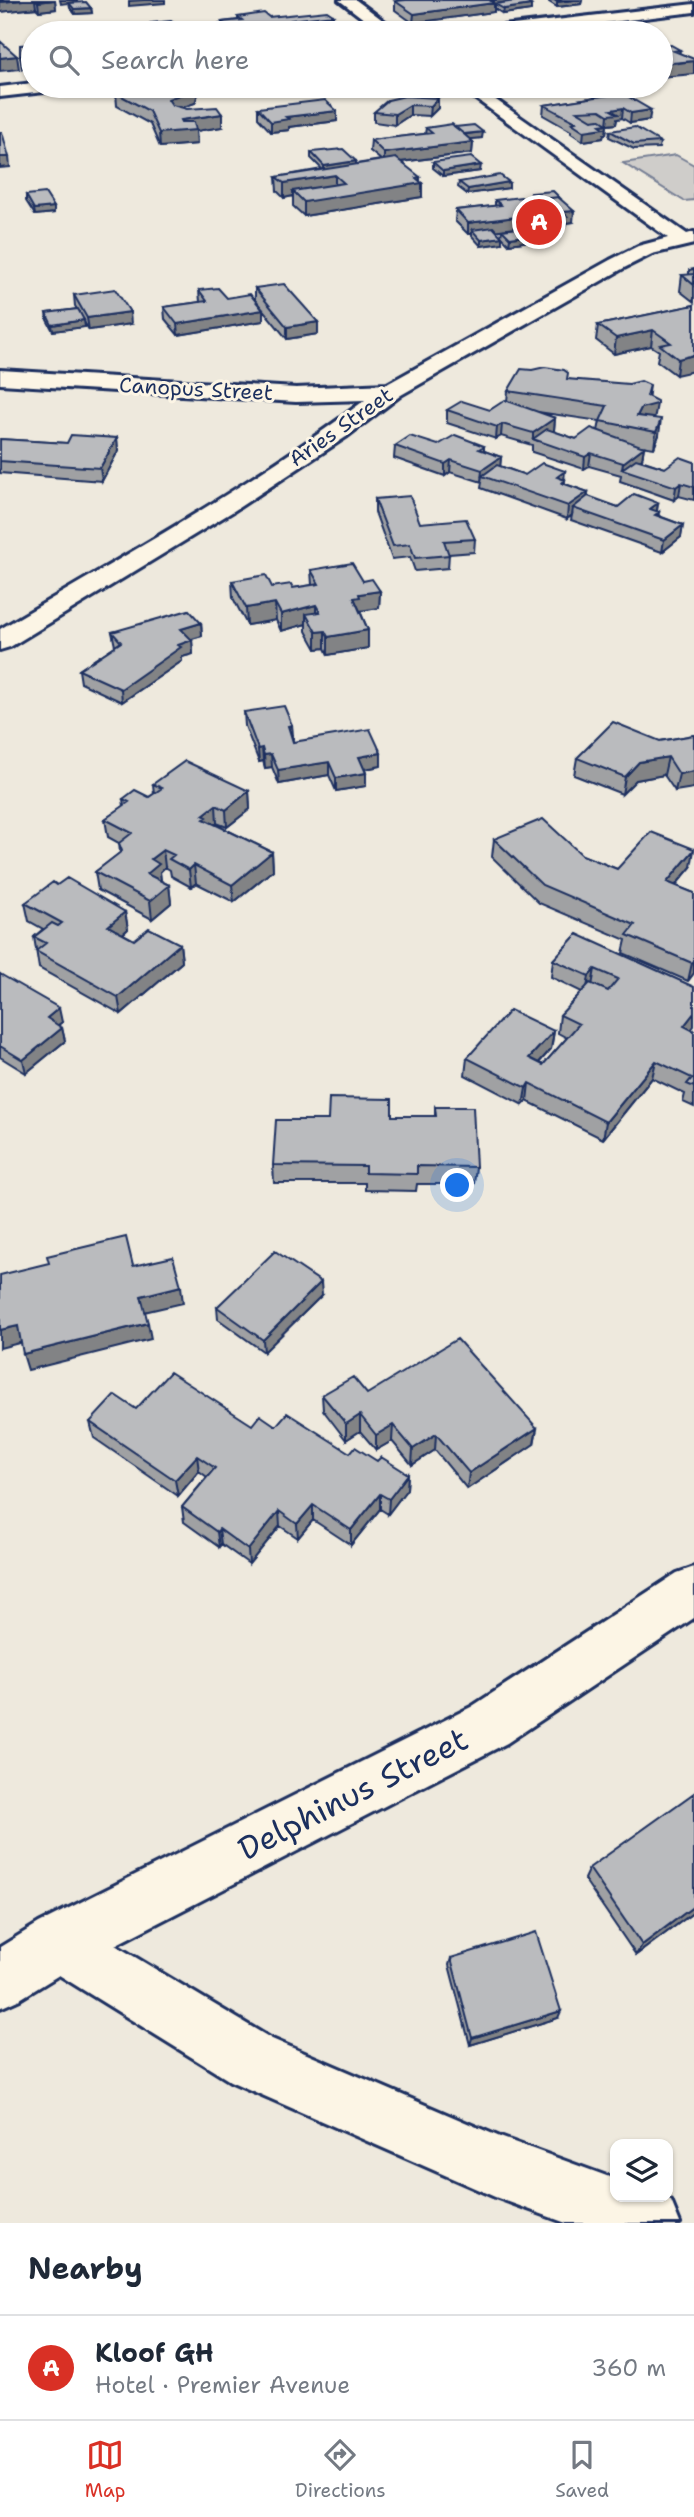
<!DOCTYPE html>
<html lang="en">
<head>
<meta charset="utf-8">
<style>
  body { margin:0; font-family:"Shantell Sans",sans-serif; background:#f2f2f3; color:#1f2937 }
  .controls { position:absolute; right:21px; bottom:21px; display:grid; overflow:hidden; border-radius:14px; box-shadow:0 2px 5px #0004 }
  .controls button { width:63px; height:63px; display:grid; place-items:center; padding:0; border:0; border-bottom:2px solid #e0e1e3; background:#fff; color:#1f2937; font:35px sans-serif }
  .you { position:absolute; left:458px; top:1186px; width:24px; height:24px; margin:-18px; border:5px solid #fff; border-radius:50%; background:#1a73e8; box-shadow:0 0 0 10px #1a73e833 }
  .badge { display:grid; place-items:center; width:46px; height:46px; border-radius:50%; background:#d93025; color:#fff; font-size:23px; font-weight:700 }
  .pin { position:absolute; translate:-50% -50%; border:4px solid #fff; box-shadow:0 2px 7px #0006 }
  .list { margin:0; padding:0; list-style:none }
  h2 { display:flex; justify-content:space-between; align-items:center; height:91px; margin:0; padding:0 28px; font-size:30px }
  h2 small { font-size:23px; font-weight:400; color:#747a83 }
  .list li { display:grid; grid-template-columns:46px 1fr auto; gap:21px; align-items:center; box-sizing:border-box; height:105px; padding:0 28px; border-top:2px solid #e0e1e3 }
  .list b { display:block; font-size:26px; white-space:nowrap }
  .list p { margin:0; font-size:23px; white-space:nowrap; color:#747a83 }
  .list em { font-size:23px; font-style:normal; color:#747a83 }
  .icon { flex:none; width:38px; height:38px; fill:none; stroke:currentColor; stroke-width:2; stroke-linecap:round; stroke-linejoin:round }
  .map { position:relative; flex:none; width:694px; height:2223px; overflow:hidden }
  .search { position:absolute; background:#fff; box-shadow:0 2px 5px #0004; left:21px; right:21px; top:21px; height:77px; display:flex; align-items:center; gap:18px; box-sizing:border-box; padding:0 24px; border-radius:38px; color:#747a83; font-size:26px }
  .sheet { height:196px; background:#fff }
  nav { display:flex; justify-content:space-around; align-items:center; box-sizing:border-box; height:98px; border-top:2px solid #e0e1e3; background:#fff; font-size:19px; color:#747a83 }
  nav a { display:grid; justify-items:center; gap:4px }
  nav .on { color:#d93025 }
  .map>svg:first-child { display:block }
  .green { fill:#cfcdca; stroke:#757e94; stroke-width:2 }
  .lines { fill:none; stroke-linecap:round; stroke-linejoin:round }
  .street-casing { stroke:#1b2f5e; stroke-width:6 }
  .street { fill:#fcf5e5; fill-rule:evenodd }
  .wall { fill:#a0a1a3; stroke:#1b2f5e; stroke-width:2; fill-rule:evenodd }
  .shaded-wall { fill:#828385; stroke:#1b2f5e; stroke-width:2 }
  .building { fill:#babbbe; stroke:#1b2f5e; stroke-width:2 }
  .labels { text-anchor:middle; stroke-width:6; stroke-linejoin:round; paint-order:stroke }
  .far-street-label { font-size:21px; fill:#1b2f5e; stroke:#fcf5e5 }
  .near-street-label { font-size:32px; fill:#1b2f5e; stroke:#fcf5e5 }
</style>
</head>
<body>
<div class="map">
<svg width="694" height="2223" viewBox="0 0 694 2223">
  <rect width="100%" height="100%" fill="#eee9dd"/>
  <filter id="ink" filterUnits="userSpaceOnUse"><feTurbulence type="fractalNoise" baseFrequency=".0143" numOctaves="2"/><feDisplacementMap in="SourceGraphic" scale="14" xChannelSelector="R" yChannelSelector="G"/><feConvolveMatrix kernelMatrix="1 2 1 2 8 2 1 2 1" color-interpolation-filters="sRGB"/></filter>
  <g filter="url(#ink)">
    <path class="green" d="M676,155L694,165V200L684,201L623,163Z"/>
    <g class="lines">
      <defs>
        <path id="street" d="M339,0H356L400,33H382Z
          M694,4V12L522,33H478L486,28Z
          M33,83V86H61L53,91L0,97V87Z
          M458,86H476L687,234L694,232V244L652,254L624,268L401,395L346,437L232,512L10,647L0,650V629C123,556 250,487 365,400L296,402L0,384V370L296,388L387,384L610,260L638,246L668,238Z
          M694,1567V1618L507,1743L115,1945L272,2039L500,2137L615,2179V2197H661L671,2201L680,2223H566L495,2197L230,2081L59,1975L20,1999L0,2008V1947L39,1923L471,1707L677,1573Z"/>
      </defs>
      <use href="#street" class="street-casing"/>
      <use href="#street" class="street"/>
    </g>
    <path class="wall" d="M0,0H55L56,9L39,11L36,8L0,12Z
      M398,0H525L494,4V12L413,23L395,10V1H399Z
      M549,0H582L581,4L557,7L549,2Z
      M69,3L91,8L92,13L75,14L70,8Z
      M495,4L531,5V10L503,14L495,9Z
      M333,15V27L299,32V33H156L151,28V23L202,27L222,24V22L238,20V17H269Z
      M33,44V68L22,69L20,56Z
      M199,91L195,103L182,107L222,127L196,131L197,144L160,147L150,124L117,106L116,93Z
      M622,93L649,120L630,123L622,118L617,119L616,124L607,125L606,134H604L603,138L583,141L571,133V131L543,115L544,105Z
      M438,98V108L430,116L410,115L395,125L374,122V112Z
      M258,108L337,121L289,127V130L271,132L258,118Z
      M455,127L482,138L469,139L473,142L472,153L400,162L422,197L304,216L293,206V196L284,198L277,191L276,177L322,169L311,158V152L356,161V164L381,160L370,151L371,140L425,134L426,128Z
      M610,131L660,142L659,148L634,149L609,137Z
      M433,162L480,171L443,176L433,168Z
      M459,182L509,188L467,194L458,187Z
      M531,193L573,222L566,223L565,227L549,230L552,238L509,244L501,236L502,230L532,226L496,230L502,243L481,246L472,236V234H468L455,221L456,210L495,206V200L532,201L530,199Z
      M26,195L54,207V213L35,215L26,201Z
      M694,269V302L680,291L682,275H689V270Z
      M255,288L318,322V334L287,339L255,300Z
      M199,290L263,310V321L178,335L165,319L164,307L200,302Z
      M74,295L131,324L89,330L84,322L85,327L53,331L47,320L46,313L77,309L75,306Z
      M694,305L676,375L657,361L659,351L651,346L614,354L596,340L598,325Z
      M567,379L648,396L659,435L654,448L641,446L644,447L642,459L641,460L665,468L694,462V500L679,496L674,500L620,481L621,475L589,466L584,469L532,452V445L501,436L496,439L447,423V410H490L507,401L508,391ZM538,412L600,421L598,431L576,439L553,431L554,430L555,418Z
      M117,438L118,451L102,481L0,473V439L67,443Z
      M438,445L484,446V451L501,457L500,466L525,475L564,479L565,484L588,492L587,497L618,507L658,503L657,511L659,516L683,525L681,537L662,552L571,520L572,515L567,519L481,488L482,482L450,472L445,476L394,458L395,446Z
      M375,499L420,523L475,539L474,552L449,554L448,568L415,571L410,557L392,559L375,512Z
      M311,570L363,581L380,591L379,608L360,611L368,630V648L328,655L325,648L316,649L306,631V624L281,631L276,620L247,625L233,598L232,581L272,587L293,588L312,585Z
      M201,623L202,636L191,639L192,640L193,654L182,657V661L122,702L81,683L79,670L115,646L112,632Z
      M244,712L292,725L293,742L381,766L365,769L366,773V786L336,791L329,775L279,784L272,767L265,768L263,761L259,762L245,726Z
      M694,735L675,791L664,775L636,780L622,794L574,775L577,758L660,741Z
      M153,784L249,791L250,809L227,827L217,823L215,824L272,852L273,870L234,902L196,883L191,887L171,876L170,870L165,867L160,872L161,881L169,885L171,903L152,919L98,890L95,872L120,853L119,843L108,837L105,819L124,806L123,799L149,797L154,794Z
      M494,839L582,855L617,869L691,867L675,886L694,893V973L688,981L623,953L626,940L539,903L492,857Z
      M57,885L125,912L128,929L123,934L134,940L180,944L182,962L121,1014L39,968L34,937L43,929L29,921L25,903Z
      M577,934L694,1031V1107L683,1102L685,1094L652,1078L603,1139L527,1101L523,1105L465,1075L467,1058L554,1031L551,1049L539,1063L543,1065L567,1038L558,1033L560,1015L582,992L551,977L553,960Z
      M0,974L62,1022L58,1025L62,1028L65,1041L26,1073L0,1057Z
      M435,1107L476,1167L474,1184H417L416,1191L365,1190V1183H274L273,1165L392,1116H435Z
      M322,1295L264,1352L218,1319L217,1307Z
      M367,1394L537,1428L534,1444L467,1489L435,1450L412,1465L392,1441L376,1450L360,1431L346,1440L323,1410L322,1395Z
      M136,1409L252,1425L276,1426L350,1453L377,1461L408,1474L407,1489L388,1514L380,1509L351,1545L313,1520L298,1538L280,1526L249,1564L221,1544L219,1547L184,1522L182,1507L207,1477L199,1471L178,1496L94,1438L90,1422Z
      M589,1868L694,1912L636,1955L584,1879Z
      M451,1958L558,2018L470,2045L449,1965Z"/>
    <path class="shaded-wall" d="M23,0H35L36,8L0,12V2Z
      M55,0L56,9L39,11L38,2Z
      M60,0H77V2L61,4Z
      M144,0H165V3L129,6V1Z
      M494,0H525L494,4V12L413,23L414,14L494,3Z
      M574,0H582L581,4L557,7V2Z
      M531,5V10L503,14L504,9Z
      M91,8L92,13L75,14L74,9Z
      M333,15V27L299,32V33H234L292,20Z
      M170,28V33H158L157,30Z
      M680,50L678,63L694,61V74L661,77V64L674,51Z
      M17,56L19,69L0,71V58Z
      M196,86H199V91L195,103L169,112L168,99Z
      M438,98V108L430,116L431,106Z
      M410,105V115L395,125V114Z
      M623,108L622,118L617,119L616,124L607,125L608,115L611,110Z
      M651,110L649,120L630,123L631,113Z
      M337,111V121L289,127V130L271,132V122L286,117Z
      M222,114V127L196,131L197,144L160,147L159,133L181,120Z
      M607,124L606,134H604L603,138L583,141L584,131L600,125Z
      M483,132L482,138L461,140V135Z
      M473,142L472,153L384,164V153Z
      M0,157H9L10,167L0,168Z
      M356,161V167L324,171V166Z
      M481,165L480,171L443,176V171Z
      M335,175V190L293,191V196L284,198V183Z
      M420,177V183H422V197L304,216V202Z
      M509,182V188L467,194L468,189Z
      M54,207V213L35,215L34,209Z
      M574,211L573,222L566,223L565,227L538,231L539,220L562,212Z
      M533,215L532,226L475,233L472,230V234H468V223Z
      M552,232V238L509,244L510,238Z
      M502,237V243L481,246V240Z
      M263,310V321L178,335L177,324Z
      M130,312L131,324L89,330L87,318Z
      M84,320L85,327L53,331L52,325Z
      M318,322V334L287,339V327Z
      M653,330L651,346L614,354L616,338Z
      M694,355V371L676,375L678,359Z
      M650,385L648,401L657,404L654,420L637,416L647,396Z
      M555,418L554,430L538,441L533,439V433Z
      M661,419L659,435L654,448L656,432Z
      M502,424L501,436L496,439L497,427Z
      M117,438L118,451L102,481L100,468Z
      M644,447L642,459L627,471L622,469L623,463Z
      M591,453L589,466L584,469L585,457Z
      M501,457L500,469L482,476L481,482L482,470Z
      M451,460L450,472L445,476V464Z
      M565,471L564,481L565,480L564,492L557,477Z
      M681,483L679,496L674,500L676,487Z
      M588,492L586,504L573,508L572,515L567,519L568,506Z
      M658,503L656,515L659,512L657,525L650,509Z
      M683,525L681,537L662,552L664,540Z
      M380,591L379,608L360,611L354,598L359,594Z
      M275,603L276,620L247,625L246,608Z
      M316,605V622L306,614V624L281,631V614Z
      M201,623L202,636L182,642L181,629Z
      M368,630V648L328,655V637Z
      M325,631V648L316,649V632Z
      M192,640L193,654L182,657V661L122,702L121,689L178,645Z
      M292,725L293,739L288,726Z
      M262,748L263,761L259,762L258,749Z
      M381,753V766L359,770V757Z
      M271,754L272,767L265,768L264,755Z
      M668,757L664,775L636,780L622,794L625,777L639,762Z
      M329,762V775L279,784L278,770Z
      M694,771V788L675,791L679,774Z
      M366,773V786L336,791V778Z
      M249,791L250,809L227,827L226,810Z
      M216,805L217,823L208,830L203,815Z
      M163,850L165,867L160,872L161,882L147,874L151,859Z
      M694,850L691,867L663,900L667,882Z
      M272,852L273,870L234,902L232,885Z
      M194,865L196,883L191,887L189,870Z
      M169,885L171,903L152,919L150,901Z
      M125,912L128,929L111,944L108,926Z
      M180,944L182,962L121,1014L118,997Z
      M694,961V973L688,981L692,963Z
      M595,969L592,986L586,994L589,976Z
      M59,1008L62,1022L49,1032L47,1018Z
      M694,1013V1026L680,1044L684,1026Z
      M62,1028L65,1041L26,1073L23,1060Z
      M554,1031L551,1049L527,1076L529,1058Z
      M656,1061L652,1078L603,1139L606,1122Z
      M529,1083L527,1101L523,1105L526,1088Z
      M321,1282L322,1295L264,1352L263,1340Z
      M181,1286L183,1303L144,1312L141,1296Z
      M148,1323L151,1339L28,1370L23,1354Z
      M18,1326L23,1342L0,1348V1330Z
      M360,1415V1431L346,1440V1424Z
      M393,1425L392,1441L376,1450V1435Z
      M537,1428L534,1444L467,1489L469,1473Z
      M436,1434L435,1450L412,1465L413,1449Z
      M197,1456L199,1471L178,1496L175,1480Z
      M408,1474L407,1489L388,1514L389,1499Z
      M380,1494V1509L351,1545V1530Z
      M313,1505V1520L298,1538L297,1524Z
      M279,1511L280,1526L249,1564L248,1550Z
      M219,1529L221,1544L219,1547L217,1532Z
      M694,1906V1912L636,1955L642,1945Z
      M561,2011L558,2018L470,2045L472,2038Z"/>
    <path class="building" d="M0,0H23L0,2Z
      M36,0H54L38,2Z
      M406,0H489L494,3L414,14L395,1Z
      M523,0L531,5L504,9L495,4Z
      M554,0H574L557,2Z
      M86,2L91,8L74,9L69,3Z
      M327,11L333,15L292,20L299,25L234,33H227L224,31L213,33H178L170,26L198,23L202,27L224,24L222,22L242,20L238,17L264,13L269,17Z
      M171,21L176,25L170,26V28L157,30L151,23Z
      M0,41L17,56L0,58Z
      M33,44V55L20,56V45Z
      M661,44L665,46L671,45L680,50L674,51L694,59V61L661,64V60L668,59L661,55Z
      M157,86H196L194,90L168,99L172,105L187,109L217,107L222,114L181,120L182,122H194L196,130L159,133L149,111L116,93Z
      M622,93L651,110L631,113L623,108L611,110L618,114L608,115L600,110L577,111L592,120L599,119L607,124L600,125L604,128L584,131L572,123L576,122L544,105Z
      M405,96L438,98L431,106L410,105L395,114L374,112L388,100Z
      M325,100L337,111L286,117L289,119L271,122L258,108Z
      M452,124L473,142L384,153L371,140L432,133L426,128Z
      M474,125L483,132L464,134L455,127Z
      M635,127L660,142L634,144L610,131Z
      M0,132H2L9,157H0Z
      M343,149L356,161L324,166L311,152Z
      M471,157L481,165L443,171L433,162Z
      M396,158L420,177L416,178L422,183L304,202L293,191L344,183L335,175L284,183L276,177Z
      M500,175L509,182L468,189L459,182Z
      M553,191L562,200L558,197L538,200L531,193Z
      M45,193L54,207L34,209L26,195Z
      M521,197L527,201L558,197L574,211L562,212L567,216L539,220L533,215L468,223L456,210L501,205L495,200Z
      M544,225L552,232L510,238L502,230Z
      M493,227L502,237L481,240L472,230Z
      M694,274V285L682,275Z
      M284,284L318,322L287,327L255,288Z
      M218,288L227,298L250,294L263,310L177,324L164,307L207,301L199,290Z
      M115,289L130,312L87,318L74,295Z
      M694,305V355L678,359L660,345L671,343L653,330L616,338L598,325Z
      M78,309L84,320L52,325L46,313Z
      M545,367L564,370L568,373L567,379L629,384L641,381L650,385L647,396L657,401V404L641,408L637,416L661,419L656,432L600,421L607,406L508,391L521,369L532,370Z
      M505,400L555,418L533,433L502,424L497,427L447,410L462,401L490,410Z
      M591,428L644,447L623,463L591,453L585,457L533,439L547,429L576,439Z
      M71,435L117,438L100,468L0,461V439L67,443Z
      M455,435L484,446L479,449L501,457L482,470L451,460L445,464L395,446L410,436L438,445Z
      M680,457L694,462V487L681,483L676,487L622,469L636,459L665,468Z
      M542,463L565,471L557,477L565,480L562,483L588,492L568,506L482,476L497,465L525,475Z
      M634,494L658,503L650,509L659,512L655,515L683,525L664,540L573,508L588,496L618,507Z
      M410,496L420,523L466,519L475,539L444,541L449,555L415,558L410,544L393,546L375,499Z
      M352,563L363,581L372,579L380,591L359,594L360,597L354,598L368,630L328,637L325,631L316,632L306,614L320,612L316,605L281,614L275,603L246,608L232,581L266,575L272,587L291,584L293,588L319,584L311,570Z
      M189,610L201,623L181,629L192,640L178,645L181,647L121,689L79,670L121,642L112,632Z
      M284,706L292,725L288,726L293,742L370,729L381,753L359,757L366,773L336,778L329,762L278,770L271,754L264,755L262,748L258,749L244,712Z
      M613,722L660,741L694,735V771L679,774L668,757L639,762L625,777L577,758Z
      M185,761L249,791L226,810L216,805L203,815L207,817L204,819L272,852L232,885L194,865L189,870L169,859L174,855L163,850L151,859L159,864L147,874L169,885L150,901L95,872L122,851L119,843L132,833L105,819L129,802L123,799L135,790L149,797L162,788L153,784Z
      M543,819L582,855L617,869L651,832L694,849V850L667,882L694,893V961L692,963L627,935L635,925L542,885L494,839Z
      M67,878L125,912L108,926L134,940L149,928L180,944L118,997L36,951L46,943L34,937L52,923L58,926L62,923L25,903L53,882L57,885Z
      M577,934L694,987V1013L684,1026L694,1031V1087L687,1084L692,1078L656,1061L606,1122L529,1083L526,1088L467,1058L510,1010L554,1031L529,1058L543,1065L579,1024L560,1015L590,983L608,991L618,979L595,969L589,976L553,960Z
      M0,974L59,1008L47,1018L62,1028L23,1060L0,1046Z
      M329,1098L392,1099V1116H436L435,1107H473L476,1167L417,1166V1174L365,1173V1166L273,1165L276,1120H328Z
      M126,1237L133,1266L173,1257L181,1286L141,1296L148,1323L23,1354L18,1326L0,1330V1275L49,1263L47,1256Z
      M275,1251L321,1282L263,1340L217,1307Z
      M457,1339L537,1428L469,1473L436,1434L413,1449L393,1425L376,1435L360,1415L346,1424L322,1395L353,1377L367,1394Z
      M170,1372L252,1425L260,1415L276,1426L287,1413L350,1453L355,1447L377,1461L381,1457L408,1474L389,1499L380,1494L351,1530L313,1505L297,1524L279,1511L248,1550L219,1529L217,1532L182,1507L215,1468L197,1456L175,1480L90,1422L115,1395L136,1409Z
      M694,1793V1906L642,1945L589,1868Z
      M536,1932L561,2011L472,2038L451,1958Z"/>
  </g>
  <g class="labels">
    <g class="far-street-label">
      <text transform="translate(196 389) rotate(3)" y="7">Canopus Street</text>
      <text transform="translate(341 427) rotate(-35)" y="7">Aries Street</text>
    </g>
    <g class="near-street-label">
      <text transform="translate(353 1794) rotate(-27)" y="11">Delphinus Street</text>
    </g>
  </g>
</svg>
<div class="controls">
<button><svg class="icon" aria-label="layers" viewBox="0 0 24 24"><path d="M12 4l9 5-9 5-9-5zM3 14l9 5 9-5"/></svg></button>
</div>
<div class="you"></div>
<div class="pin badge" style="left:539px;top:222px">A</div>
<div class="search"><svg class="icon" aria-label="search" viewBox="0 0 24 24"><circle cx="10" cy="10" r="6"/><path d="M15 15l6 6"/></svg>Search here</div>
</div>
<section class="sheet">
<h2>Nearby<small></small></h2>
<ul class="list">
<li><span class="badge">A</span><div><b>Kloof GH</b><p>Hotel · Premier Avenue</p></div><em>360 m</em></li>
</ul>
</section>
<nav>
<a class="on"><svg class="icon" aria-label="map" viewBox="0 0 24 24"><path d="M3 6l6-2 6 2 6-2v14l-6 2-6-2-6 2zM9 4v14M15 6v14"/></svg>Map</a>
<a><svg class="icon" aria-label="directions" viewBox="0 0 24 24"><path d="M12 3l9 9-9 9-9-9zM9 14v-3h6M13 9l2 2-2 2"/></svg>Directions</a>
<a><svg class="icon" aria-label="saved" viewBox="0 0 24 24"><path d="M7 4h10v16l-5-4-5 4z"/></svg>Saved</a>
</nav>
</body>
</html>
